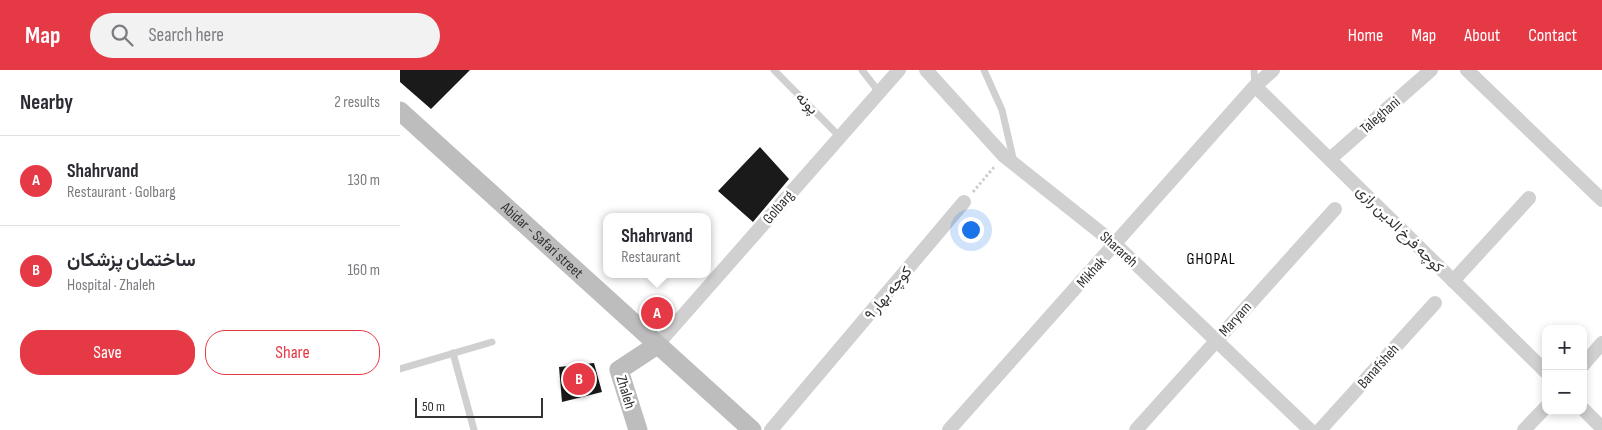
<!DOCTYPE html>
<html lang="en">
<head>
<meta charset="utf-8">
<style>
  body { margin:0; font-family:"Sofia Sans Condensed",Vazirmatn,sans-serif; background:#f2f2f3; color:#2b2b33 }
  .controls { position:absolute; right:15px; bottom:15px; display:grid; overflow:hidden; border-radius:10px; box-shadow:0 2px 8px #0003 }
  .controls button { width:45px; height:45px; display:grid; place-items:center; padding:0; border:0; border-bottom:1px solid #e1e1e2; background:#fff; color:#2b2b33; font:25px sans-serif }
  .scale { position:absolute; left:15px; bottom:12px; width:128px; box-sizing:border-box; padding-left:5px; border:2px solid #333; border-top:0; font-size:14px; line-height:18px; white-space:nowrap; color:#333; -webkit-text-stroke:4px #fff; paint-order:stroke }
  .you { position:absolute; left:570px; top:159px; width:18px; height:18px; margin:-12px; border:4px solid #fff; border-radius:50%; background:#1a73e8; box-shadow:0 0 0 8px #1a73e833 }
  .badge { display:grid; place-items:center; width:32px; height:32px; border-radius:50%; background:#e63946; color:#fff; font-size:16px; font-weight:700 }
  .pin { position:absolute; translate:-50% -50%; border:2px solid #fff; box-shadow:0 1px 5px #0006 }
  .popup { position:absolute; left:203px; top:143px; width:108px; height:65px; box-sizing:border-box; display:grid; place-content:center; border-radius:10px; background:#fff; filter:drop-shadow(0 1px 4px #0005); font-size:16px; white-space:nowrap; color:#7c7c81 }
  .popup b { font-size:19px; color:#2b2b33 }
  .popup::after { content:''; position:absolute; left:50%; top:100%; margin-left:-10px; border:10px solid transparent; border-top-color:#fff }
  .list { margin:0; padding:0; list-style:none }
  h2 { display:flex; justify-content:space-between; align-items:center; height:65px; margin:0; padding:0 20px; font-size:21px }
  h2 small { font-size:16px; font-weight:400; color:#7c7c81 }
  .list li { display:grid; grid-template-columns:32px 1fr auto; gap:15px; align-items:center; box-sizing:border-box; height:90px; padding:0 20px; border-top:1px solid #e1e1e2 }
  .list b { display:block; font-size:19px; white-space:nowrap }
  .list p { margin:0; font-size:16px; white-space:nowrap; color:#7c7c81 }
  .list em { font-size:16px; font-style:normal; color:#7c7c81 }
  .actions { display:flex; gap:10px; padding:15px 20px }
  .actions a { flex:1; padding:11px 0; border:1px solid #e63946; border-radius:20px; text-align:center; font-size:18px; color:#e63946 }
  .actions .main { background:#e63946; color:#fff }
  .icon { flex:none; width:28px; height:28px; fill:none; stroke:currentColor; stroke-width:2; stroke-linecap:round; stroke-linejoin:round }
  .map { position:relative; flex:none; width:1202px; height:360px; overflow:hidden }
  header { display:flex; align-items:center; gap:30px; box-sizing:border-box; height:70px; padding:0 25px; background:#e63946; color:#fff }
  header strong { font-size:24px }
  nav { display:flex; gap:28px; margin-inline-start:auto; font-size:18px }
  .search { width:350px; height:45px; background:#f2f2f3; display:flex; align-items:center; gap:12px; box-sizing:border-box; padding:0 18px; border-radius:28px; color:#7c7c81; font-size:19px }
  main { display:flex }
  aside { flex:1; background:#fff }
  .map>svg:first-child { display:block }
  .building { fill:#1a1a1a }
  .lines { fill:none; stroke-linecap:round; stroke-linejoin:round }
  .path { stroke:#cdcdcd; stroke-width:3; stroke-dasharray:2.5 2.5; stroke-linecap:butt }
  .lane { stroke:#d0d0d0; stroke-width:7 }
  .street { stroke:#d0d0d0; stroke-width:14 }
  .secondary { stroke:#bdbdbd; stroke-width:19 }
  .labels { text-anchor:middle; stroke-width:5; stroke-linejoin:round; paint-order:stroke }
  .street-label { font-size:15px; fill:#333; stroke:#fff }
  .neighbourhood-label { font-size:16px; letter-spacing:1px; fill:#000; stroke:#fff }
</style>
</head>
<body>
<header>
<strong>Map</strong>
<div class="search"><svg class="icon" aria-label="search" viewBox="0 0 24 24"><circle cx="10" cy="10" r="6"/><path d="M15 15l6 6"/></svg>Search here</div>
<nav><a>Home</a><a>Map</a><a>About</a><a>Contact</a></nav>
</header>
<main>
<aside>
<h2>Nearby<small>2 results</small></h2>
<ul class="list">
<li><span class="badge">A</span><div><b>Shahrvand</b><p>Restaurant · Golbarg</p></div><em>130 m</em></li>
<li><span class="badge">B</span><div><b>ساختمان پزشکان</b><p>Hospital · Zhaleh</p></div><em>160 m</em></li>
</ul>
<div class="actions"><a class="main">Save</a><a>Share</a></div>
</aside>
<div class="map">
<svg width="1202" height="360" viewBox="0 0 1202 360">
  <rect width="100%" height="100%" fill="#fff"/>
  <path class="building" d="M0,0H70L31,39L0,12Z
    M360,77L389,109L353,152L318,121Z
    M194,293L202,322L162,332L159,297Z"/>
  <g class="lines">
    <path class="path" d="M573,122L595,96"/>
    <path class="lane" d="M374,0L440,67
      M462,0L479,22
      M584,0L602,40L614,92
      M854,0L855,16
      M53,283L74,360
      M0,299L92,272"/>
    <path class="street" d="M526,0L604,86L715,174L910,360
      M1067,0L1202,130
      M855,16L1146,302
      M930,89L1031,0
      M1053,211L1129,128
      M257,275L499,0
      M1183,295L1202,273
      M1183,339L1202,358
      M371,360L564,132
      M549,360L855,16L873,0
      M736,360L935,139
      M920,360L1035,233
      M1124,360L1146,337"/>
    <g class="secondary">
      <path id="s1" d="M0,41L352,360"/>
      <path d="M238,360L219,300L257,275"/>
    </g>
  </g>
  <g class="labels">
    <g class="street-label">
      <text transform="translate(407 33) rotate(45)" y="5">پونه</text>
      <text transform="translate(980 45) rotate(-41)" y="5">Taleghani</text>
      <text transform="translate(378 137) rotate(-49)" y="5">Golbarg</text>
      <text transform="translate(1000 159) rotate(45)" y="5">کوچه فرخ الدین رازی</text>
      <text dy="5" stroke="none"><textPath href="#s1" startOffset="192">Abidar - Safari street</textPath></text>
      <text transform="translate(719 179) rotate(42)" y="5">Sharareh</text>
      <text transform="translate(691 202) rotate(-48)" y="5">Mikhak</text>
      <text transform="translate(488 223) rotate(-50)" y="5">کوچه بهار ۹</text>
      <text transform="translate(835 249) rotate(-48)" y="5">Maryam</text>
      <text transform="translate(978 296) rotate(-48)" y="5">Banafsheh</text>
      <text transform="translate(226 322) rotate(73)" y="5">Zhaleh</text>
    </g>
    <g class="neighbourhood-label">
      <text x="811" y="194">GHOPAL</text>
    </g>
  </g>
</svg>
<div class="controls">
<button>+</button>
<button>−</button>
</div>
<div class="scale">50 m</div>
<div class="you"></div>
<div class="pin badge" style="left:257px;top:243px">A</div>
<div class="popup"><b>Shahrvand</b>Restaurant</div>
<div class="pin badge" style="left:179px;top:309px">B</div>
</div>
</main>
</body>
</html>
